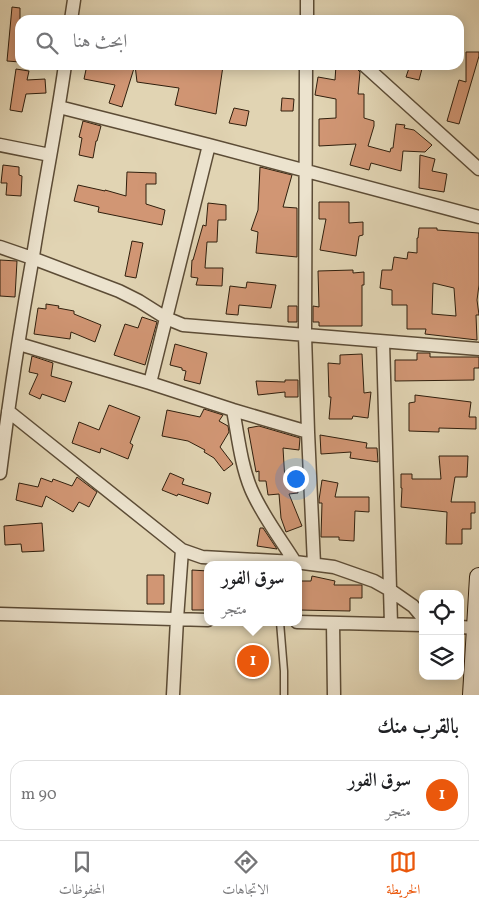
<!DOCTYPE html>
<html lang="ar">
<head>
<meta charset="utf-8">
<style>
  body { margin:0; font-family:Vollkorn,Amiri,serif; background:#f2f2f2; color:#202124; direction:rtl }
  .controls { position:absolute; right:15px; bottom:15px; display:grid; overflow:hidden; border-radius:10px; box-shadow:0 2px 12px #0003 }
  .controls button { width:45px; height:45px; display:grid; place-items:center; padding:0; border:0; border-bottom:1px solid #e0e0e0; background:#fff; color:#202124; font:25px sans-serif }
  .you { position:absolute; left:295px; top:478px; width:18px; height:18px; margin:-12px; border:4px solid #fff; border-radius:50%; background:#1a73e8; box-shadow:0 0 0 8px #1a73e833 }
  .badge { display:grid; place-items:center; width:32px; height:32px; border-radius:50%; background:#ea580c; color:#fff; font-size:16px; font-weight:700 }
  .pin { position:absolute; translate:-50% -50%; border:2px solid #fff; box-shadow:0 1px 5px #0006 }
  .popup { position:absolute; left:204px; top:561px; width:98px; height:65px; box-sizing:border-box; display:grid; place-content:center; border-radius:10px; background:#fff; filter:drop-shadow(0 1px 4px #0005); font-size:16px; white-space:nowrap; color:#757577 }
  .popup b { font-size:19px; color:#202124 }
  .popup::after { content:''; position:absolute; left:50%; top:100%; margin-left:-10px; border:10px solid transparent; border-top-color:#fff }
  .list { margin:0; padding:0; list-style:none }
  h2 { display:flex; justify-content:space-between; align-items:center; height:65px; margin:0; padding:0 20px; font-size:21px }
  h2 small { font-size:16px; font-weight:400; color:#757577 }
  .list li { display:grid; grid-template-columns:32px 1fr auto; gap:15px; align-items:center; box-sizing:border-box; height:70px; margin:0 10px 10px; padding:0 10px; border:1px solid #e0e0e0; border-radius:15px }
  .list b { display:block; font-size:19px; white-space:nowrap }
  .list p { margin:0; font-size:16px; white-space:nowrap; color:#757577 }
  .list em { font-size:16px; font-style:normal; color:#757577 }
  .icon { flex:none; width:28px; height:28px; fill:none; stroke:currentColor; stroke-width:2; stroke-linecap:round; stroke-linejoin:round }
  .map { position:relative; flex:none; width:479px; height:695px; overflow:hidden; direction:ltr }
  .search { position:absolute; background:#fff; box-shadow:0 2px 12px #0003; left:15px; right:15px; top:15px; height:55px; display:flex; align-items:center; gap:12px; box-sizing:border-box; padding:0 18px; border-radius:15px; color:#757577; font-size:19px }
  .sheet { height:145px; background:#fff }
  nav { display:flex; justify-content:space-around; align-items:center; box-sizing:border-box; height:70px; border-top:1px solid #e0e0e0; background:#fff; font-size:14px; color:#757577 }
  nav a { display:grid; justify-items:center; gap:2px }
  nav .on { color:#ea580c }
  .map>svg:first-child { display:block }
  .building { fill:#d19674; stroke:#301f0d; fill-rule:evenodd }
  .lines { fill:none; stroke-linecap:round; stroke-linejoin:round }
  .lane-casing { stroke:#5c4c36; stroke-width:9 }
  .street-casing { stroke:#5c4c36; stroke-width:15 }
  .secondary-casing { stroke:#301f0d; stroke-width:20 }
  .lane { stroke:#ece3ce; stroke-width:6 }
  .street { stroke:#ece3ce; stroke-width:12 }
  .secondary { stroke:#ece3ce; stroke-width:18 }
</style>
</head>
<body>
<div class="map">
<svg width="479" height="695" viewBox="0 0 479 695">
  <rect width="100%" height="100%" fill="#e1d4b3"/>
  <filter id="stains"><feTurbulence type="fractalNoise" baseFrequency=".004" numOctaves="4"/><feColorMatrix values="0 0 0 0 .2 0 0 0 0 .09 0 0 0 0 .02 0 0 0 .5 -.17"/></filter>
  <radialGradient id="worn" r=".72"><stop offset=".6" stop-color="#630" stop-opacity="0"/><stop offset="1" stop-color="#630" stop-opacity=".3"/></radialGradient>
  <path class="building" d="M12,7L20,8V62L7,61Z
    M466,52H479V56L459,124L447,121L459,80L466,82Z
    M87,65H214L223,66L216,114L175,105L179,88L137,82L135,65L122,107L109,103L115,85L84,79Z
    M336,65H356V68L360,72L358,94H364V118L374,121V126L368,146L390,152L391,148H393L396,124L405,125L404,128L414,130L432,145L425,152L403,151L401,171L371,163L369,170L350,165L356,144L319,146V119L336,118V99L315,95L318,77L335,80Z
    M410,65H423L419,80L406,77Z
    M16,69L29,71L27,80L45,79L46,93L26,94L22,112L10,110Z
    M282,98L294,99L293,111H281Z
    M234,108L249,111L246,126L229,123Z
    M83,121L101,126L97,141H96L93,158L79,155L82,138L79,137Z
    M420,155L435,159L432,171L447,174L444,192L419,188Z
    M3,165L19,167V175L22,176L21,196L6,195L7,183H1Z
    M260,167L292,175L283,207L297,208V257L256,253L258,232L251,230L258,210Z
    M127,172L156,173V184H146V204L165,210L162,225L98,212L99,207L74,201L78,185L105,191V190L126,196Z
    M319,202H349V223L363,222V235L359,236L356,256L320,250L326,219H319Z
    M208,203L226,205V220H218L217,242H207L205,268H223L222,286L196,285L198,278L191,277L192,260H193L203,225L206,226Z
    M419,228H437V230L479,233V285L477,300L479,315H476L477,340L425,334L426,329H407V305H392V290L380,288L382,270H392L394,257L407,259L408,252L417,253V238H418ZM433,283L454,288L456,316L432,314Z
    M132,241L143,243L136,278L125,276Z
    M0,260L17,261L15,297L0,296Z
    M353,270V273L364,272V285H362V326H319V322H313V306L319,307L318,271Z
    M247,282L276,285L271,308L239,305L238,315L226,314L230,286L246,288Z
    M46,304L59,306L58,308L74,311V314L101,325L95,342L71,332L70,339L34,334L38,308L46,309Z
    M288,306H297V322H288Z
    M142,317L157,322L145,365L114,355L125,324L138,328Z
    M175,344L207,353L200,384L184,380L186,371L182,370V368L170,365Z
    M417,353H430V357H479V368H474V380L395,381V360H417Z
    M362,354L364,393L371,392L368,418L353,416L352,419H329L331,397H329L328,363L340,364V355Z
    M32,356L53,363L51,376L72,382L65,402L42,394L40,399L29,394L38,374L29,372Z
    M285,380H298V397H285V392L258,395L256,381L285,382Z
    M415,395L471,402L469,417H476V429L439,428V432L409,431V403L415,402Z
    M109,405L140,417L130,443L133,445L128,459L101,448L100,453L72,443L79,422L99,430Z
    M204,409L223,415L219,421L228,426L229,432L220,447L233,464L224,471L214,458L204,452L205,450L188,441L162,436L167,410L200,417Z
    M259,426L300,438L299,450L283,448L285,481L297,480L298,493L289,494L302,526L286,532L281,518L279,494L268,495L266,481H259V471L256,472L248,428Z
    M320,435L367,443L366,448H377L378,462L350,458L351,452L321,454Z
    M439,456H468L467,477H455L451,502H475V513H471V529H462V544H446L447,512L401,507L402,488H401V474H412V479H441Z
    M170,473L184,479L182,484L211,493L208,504L178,494L177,496L162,490Z
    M77,477L97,492L89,507L79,502L73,512L46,496L42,507L16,500L19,483L38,487L41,478L52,482L53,479L72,486Z
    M322,480L338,483L335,497H369V512L355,511L354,541L339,540V537H321L322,503H319V500Z
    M42,523L44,551L22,552L21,544L5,545L4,526Z
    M260,528H263L277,549L257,546Z
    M192,570L208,571V610H192Z
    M147,575H164V604H147Z
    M312,576L335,581L334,585H362V598H350V611L298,610V581H311Z"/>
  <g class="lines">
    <defs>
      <path id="lane" d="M280,622L284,671V695"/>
      <path id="street" d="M71,20L74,0
        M307,20V0
        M306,65L305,335L308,432L314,564
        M364,65L479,169
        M59,107L209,145L479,217
        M0,145L50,155
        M0,247L32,258L119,291L139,301L166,318L183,325L479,349
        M383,342L391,624
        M19,344L150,383L233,410L308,432
        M150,383L209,145
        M233,410C238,436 241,465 251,489C262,515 280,538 295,562
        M8,411L182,550L202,557L295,562L334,567L374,581L390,590L413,606L423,618
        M0,473C9,400 20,328 33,256C43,192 56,129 65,65
        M0,614L208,620
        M297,622L423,625
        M333,623L334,695
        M460,627L476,628
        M173,695L177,619L182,550"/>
      <path id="secondary" d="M472,695L479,577"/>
    </defs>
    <use href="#lane" class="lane-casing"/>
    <use href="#street" class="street-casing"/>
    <use href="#secondary" class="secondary-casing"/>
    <use href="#lane" class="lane"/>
    <use href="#street" class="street"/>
    <use href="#secondary" class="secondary"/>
  </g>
  <rect width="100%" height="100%" filter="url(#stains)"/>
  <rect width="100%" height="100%" fill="url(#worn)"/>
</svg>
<div class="controls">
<button><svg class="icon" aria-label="locate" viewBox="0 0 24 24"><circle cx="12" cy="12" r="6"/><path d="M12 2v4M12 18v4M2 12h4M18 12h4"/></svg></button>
<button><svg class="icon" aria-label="layers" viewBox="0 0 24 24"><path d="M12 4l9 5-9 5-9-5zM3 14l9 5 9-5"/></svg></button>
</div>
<div class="you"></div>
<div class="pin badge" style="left:253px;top:661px">1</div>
<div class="popup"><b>سوق الفور</b>متجر</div>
<div class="search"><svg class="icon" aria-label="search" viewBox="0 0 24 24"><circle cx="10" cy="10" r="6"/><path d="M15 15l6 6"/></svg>ابحث هنا</div>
</div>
<section class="sheet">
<h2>بالقرب منك<small></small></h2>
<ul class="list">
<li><span class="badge">1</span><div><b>سوق الفور</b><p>متجر</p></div><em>90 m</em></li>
</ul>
</section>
<nav>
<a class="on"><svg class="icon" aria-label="map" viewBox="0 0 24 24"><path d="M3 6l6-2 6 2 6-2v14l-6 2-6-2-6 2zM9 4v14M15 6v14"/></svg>الخريطة</a>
<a><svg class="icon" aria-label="directions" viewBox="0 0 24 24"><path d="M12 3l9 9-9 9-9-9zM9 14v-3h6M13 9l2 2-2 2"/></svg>الاتجاهات</a>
<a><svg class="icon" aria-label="saved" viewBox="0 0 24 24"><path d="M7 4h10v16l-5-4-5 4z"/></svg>المحفوظات</a>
</nav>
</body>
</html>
